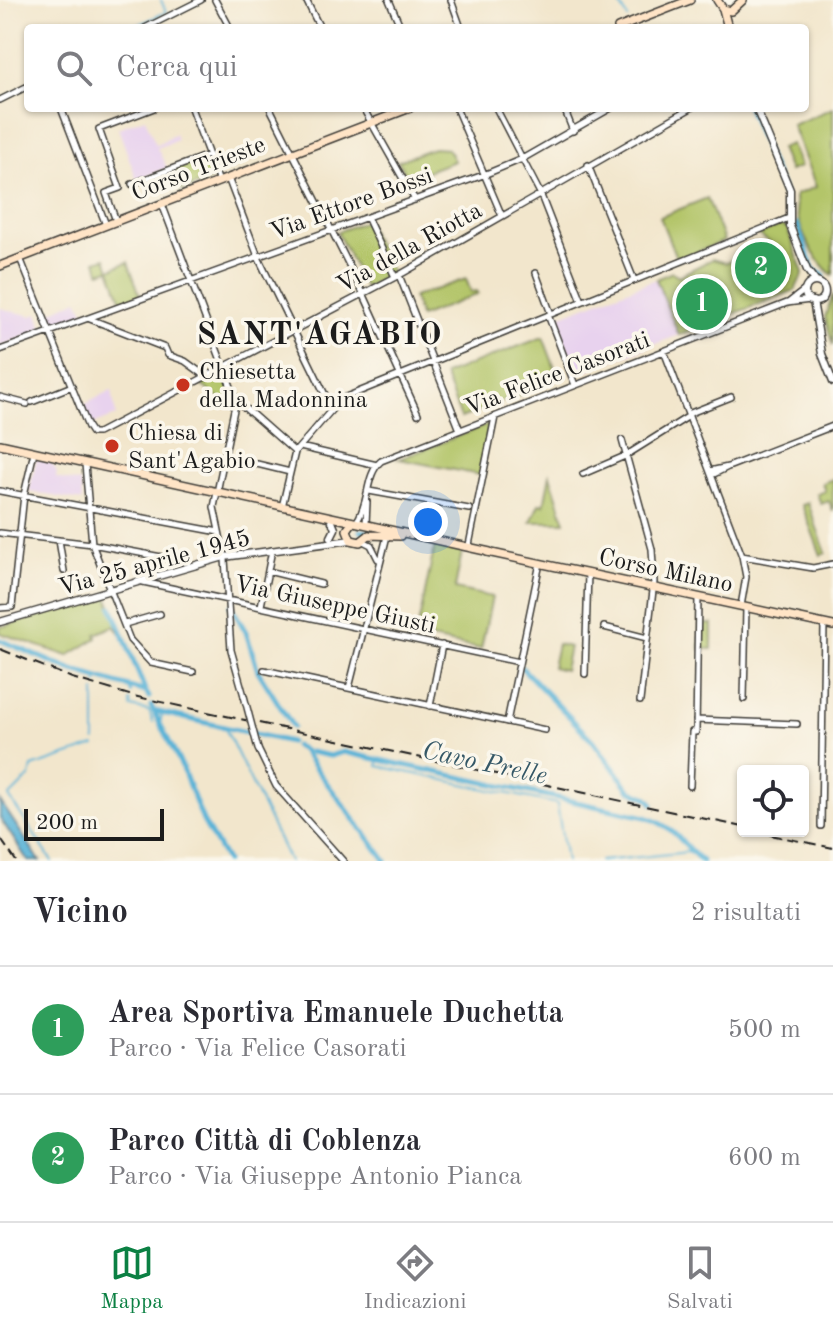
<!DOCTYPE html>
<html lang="it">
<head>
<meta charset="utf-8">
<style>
  body { margin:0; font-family:"Old Standard TT",serif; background:#f7f7f7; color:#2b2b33 }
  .controls { position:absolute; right:24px; bottom:24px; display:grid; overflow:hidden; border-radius:8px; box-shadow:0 2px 6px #0004 }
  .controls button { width:72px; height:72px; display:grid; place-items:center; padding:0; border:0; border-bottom:2px solid #e1e1e2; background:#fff; color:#2b2b33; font:40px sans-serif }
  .scale { position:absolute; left:24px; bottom:20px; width:140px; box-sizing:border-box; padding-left:8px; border:4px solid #1c1c1c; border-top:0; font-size:22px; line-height:28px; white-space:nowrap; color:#1c1c1c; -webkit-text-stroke:6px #fbf7ec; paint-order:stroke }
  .you { position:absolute; left:428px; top:522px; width:28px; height:28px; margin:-20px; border:6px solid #fff; border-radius:50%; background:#1a73e8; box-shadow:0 0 0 12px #1a73e833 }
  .badge { display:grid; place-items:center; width:52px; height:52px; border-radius:50%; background:#0b8043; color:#fff; font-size:26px; font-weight:700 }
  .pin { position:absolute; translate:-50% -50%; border:4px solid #fff; box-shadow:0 2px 8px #0006 }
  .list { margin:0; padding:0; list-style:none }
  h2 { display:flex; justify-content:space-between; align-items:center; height:104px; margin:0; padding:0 32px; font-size:34px }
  h2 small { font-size:26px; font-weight:400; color:#7c7c81 }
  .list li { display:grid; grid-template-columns:52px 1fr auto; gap:24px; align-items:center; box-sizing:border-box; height:128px; padding:0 32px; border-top:2px solid #e1e1e2 }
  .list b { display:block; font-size:30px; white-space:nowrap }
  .list p { margin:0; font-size:26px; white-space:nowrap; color:#7c7c81 }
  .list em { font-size:26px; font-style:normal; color:#7c7c81 }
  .icon { flex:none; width:44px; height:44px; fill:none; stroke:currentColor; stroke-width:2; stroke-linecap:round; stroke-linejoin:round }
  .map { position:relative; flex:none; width:833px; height:861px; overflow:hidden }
  .search { position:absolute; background:#fff; box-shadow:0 2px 6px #0004; left:24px; right:24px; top:24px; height:88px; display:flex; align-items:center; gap:20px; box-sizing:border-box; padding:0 28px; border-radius:8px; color:#7c7c81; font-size:30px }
  .sheet { height:360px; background:#fff }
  nav { display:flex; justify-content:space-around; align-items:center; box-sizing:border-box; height:112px; border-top:2px solid #e1e1e2; background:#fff; font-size:22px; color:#7c7c81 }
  nav a { display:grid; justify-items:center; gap:4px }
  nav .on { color:#0b8043 }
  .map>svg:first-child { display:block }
  .built { fill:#e8d2ee }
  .green { fill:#b3c569; stroke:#687042; stroke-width:2 }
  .water { fill:#5ab3d7; stroke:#3b687a; stroke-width:2 }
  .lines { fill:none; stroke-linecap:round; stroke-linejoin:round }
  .stream { stroke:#5ab3d7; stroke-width:2 }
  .canal { stroke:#5ab3d7; stroke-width:5 }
  .minor-casing { stroke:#3c3a36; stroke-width:8 }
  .tertiary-casing { stroke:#3c3a36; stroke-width:9 }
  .secondary-casing { stroke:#3c3a36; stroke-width:10 }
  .minor { stroke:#fff; stroke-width:5 }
  .tertiary { stroke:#fff; stroke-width:6 }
  .secondary { stroke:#ffe4c6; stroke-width:7 }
  .rail { stroke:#1c1c1c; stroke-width:2; stroke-dasharray:12 6; stroke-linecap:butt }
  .minor-bridge-casing { stroke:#3c3a36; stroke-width:8; stroke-linecap:butt }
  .minor-bridge { stroke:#fff; stroke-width:5 }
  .poi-dot { fill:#c8321e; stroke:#fbf7ec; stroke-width:3 }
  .labels { text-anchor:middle; stroke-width:7; stroke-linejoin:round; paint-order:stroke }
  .street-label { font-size:24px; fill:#1c1c1c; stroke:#fbf7ec }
  .poi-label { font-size:24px; fill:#1c1c1c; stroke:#fbf7ec; text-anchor:start }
  .water-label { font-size:26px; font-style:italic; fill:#355867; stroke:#fbf7ec }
  .district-label { font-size:32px; font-weight:bold; letter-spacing:2px; fill:#1c1c1c; stroke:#fbf7ec }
</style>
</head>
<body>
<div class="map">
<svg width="833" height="861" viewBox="0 0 833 861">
  <rect width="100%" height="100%" fill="#fbf7ec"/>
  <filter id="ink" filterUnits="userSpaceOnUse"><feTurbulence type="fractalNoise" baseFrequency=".0125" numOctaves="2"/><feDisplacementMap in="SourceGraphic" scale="16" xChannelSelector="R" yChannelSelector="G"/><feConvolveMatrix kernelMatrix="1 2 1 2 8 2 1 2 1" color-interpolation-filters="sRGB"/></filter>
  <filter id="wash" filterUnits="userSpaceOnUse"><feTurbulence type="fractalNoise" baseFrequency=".006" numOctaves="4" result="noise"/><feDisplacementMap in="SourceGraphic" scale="32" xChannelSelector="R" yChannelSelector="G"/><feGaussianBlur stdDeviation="1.8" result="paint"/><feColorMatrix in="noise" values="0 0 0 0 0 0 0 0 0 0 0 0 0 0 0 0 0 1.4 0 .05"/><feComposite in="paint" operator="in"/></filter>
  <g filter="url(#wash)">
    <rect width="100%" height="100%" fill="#f2e6cc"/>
    <path class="built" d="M145,118L156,145L175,134L177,140L157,148L167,168L137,180L118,128Z
      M656,279L679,335L577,374L556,317Z
      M78,299L86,315L52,327L47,314Z
      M0,308L32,316L38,313L43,330L0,346Z
      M112,390L116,416L92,425L84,405Z
      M37,457L50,460L57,472L56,478L81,483L82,501L29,492Z"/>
    <path class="green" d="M833,108V275H832C812,258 794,222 795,195L816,187L792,125Z
      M791,144L800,167L789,171L780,148Z
      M433,148L448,149L454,161L408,178L398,161Z
      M200,160L206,164L212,179L182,191L176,167Z
      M707,198L724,241L677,260L660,217Z
      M365,221L392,273L365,288L337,232Z
      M781,225L787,228L803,273L795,290L679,335L656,279L672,272L679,276L712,259L726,263L772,244L759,235Z
      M106,258L110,269L128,262L140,295L122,301L110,269L100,272L96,261Z
      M466,279L471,292L476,291L478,294L420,317L413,297Z
      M833,294V346L825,317Z
      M543,337L559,379L461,418L444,375Z
      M225,373L233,394L231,407L201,385Z
      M490,424L480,475L399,459Z
      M550,475L565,522H531L539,504L544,505Z
      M833,479V512L829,501L821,504L817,494L825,491L822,483Z
      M808,503L826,553L821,555L802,505Z
      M435,545L462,551L455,589L492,597L481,649L416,636Z
      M108,597L121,634L114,626L96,634L97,638L68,656L0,633V627Z
      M700,624H712V649H700Z
      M557,644L569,647L564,670L552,667Z"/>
    <path class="water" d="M0,801L40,861H28L0,818Z"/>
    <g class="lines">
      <path class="stream" d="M617,0L628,18
        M132,28L166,12L161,0
        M97,684L98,680
        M130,688L131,693
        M130,701L131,707L149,711L153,722
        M160,724L162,714
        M225,728L289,861
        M95,741V691
        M300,750L307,758
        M378,760V766L557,804L566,861
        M52,861L9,797L30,776L32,767L95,746
        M600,861L689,852"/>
      <path class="canal" d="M748,108L784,195
        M797,224L813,269L824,276
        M361,531L374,532
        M231,606L246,632L258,671L293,727
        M112,607L145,690
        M0,640L68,669L146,692L149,697
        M522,668L593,741L630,790L648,798L653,804
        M151,706L181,765L203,821L226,861
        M154,711L290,742
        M295,746L304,751
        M310,752L330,756L343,752L646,817C678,829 679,842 702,861
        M304,753L386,861"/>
    </g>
  </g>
  <g filter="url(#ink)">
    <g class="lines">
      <defs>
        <path id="minor" d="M215,0L230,28
          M306,0L320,28
          M389,0L401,28
          M451,0L461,28
          M145,28L201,0
          M0,100L28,86
          M61,108L106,225
          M191,108L219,182
          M270,108L363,293L418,414
          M363,108L415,200
          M456,108L502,216
          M496,108L540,193L582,301
          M564,108L573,131
          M588,165L634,280
          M228,178L259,259L332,409
          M132,184L208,155
          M162,204L236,400L295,452
          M367,217L395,277
          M116,221L106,193L120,188L99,129L154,108
          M20,258L88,427L92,433H98L403,273L691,108
          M536,273L551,314
          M399,275L460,430
          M788,303L806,289
          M548,315L575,385
          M90,319L165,348L168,355L185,361L207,377
          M0,350L486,174L522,159L611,108
          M664,351L742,556L746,577L741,606
          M0,397L27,404
          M236,400L214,507L225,559L231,650L244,696
          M32,402L72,386
          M688,414L731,397
          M622,440L652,549L654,582L640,701
          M300,447L377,465
          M85,464L92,544L130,640L151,663L193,672
          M257,464L290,472
          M728,467L833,426
          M710,471L728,467L712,475
          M583,474L625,456L689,416
          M0,491L219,532
          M369,491L469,509
          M282,507L295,452L341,399L789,218
          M357,521C370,502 365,475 381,461L787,303L810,300
          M366,524L367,502
          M0,533L92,544L188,562
          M59,540L64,571
          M363,541L371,545L378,559
          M469,545L495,417
          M742,556L813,568L833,564
          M268,571L321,584
          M143,582L519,662
          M261,606L272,550
          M0,608L12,607L24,495L34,452
          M125,624L160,614
          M604,627L647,638
          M264,670L545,730
          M585,674L588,573
          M349,688L387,536
          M744,699L746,608
          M430,706L442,645
          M696,720L797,724
          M507,722L540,563
          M258,749L276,786L343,861
          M690,786L692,732H696L698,597
          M821,826L824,624"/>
        <path id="tertiary" d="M756,108L790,190V226L807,270L816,282
          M805 292a10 10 0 1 1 20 0a10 10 0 1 1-20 0Z
          M813,301L822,354L833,382
          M331,537L335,529L331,519
          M0,622L224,557L351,540"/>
        <path id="secondary" d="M717,0L723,9L731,11L743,0
          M723,9L728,28
          M618,28L690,0
          M0,266L410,108
          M0,444L490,552
          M352,523L347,530L351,540L360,542L369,535
          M369,535L400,536
          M487,552L833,626"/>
      </defs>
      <use href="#minor" class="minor-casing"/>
      <use href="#tertiary" class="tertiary-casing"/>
      <use href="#secondary" class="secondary-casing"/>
      <use href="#minor" class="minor"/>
      <use href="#tertiary" class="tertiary"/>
      <use href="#secondary" class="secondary"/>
      <path class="rail" d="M0,649L72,678L133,696L743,827
        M752,831L833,848
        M0,838L16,861"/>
      <defs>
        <path id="minor-bridge" d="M244,696L258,749"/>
      </defs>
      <use href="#minor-bridge" class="minor-bridge-casing"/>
      <use href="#minor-bridge" class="minor-bridge"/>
    </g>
  </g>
  <g class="poi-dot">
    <circle cx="183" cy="385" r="8"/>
    <circle cx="112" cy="446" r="8"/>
  </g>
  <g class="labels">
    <g class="street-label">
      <text transform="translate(198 168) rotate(-21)" y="8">Corso Trieste</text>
      <text transform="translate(351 203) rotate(-20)" y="8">Via Ettore Bossi</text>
      <text transform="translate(409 247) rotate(-29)" y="8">Via della Riotta</text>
      <text transform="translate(557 373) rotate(-21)" y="8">Via Felice Casorati</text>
      <text transform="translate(154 562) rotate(-15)" y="8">Via 25 aprile 1945</text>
      <text transform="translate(666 570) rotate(12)" y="8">Corso Milano</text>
      <text transform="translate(335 604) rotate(12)" y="8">Via Giuseppe Giusti</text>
    </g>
    <g class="poi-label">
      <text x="199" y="379">Chiesetta<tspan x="199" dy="28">della Madonnina</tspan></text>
      <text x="128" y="440">Chiesa di<tspan x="128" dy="28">Sant'Agabio</tspan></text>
    </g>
    <g class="water-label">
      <text transform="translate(485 762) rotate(12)" y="9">Cavo Prelle</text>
    </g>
    <g class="district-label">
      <text x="320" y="344">SANT'AGABIO</text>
    </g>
  </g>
</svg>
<div class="controls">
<button><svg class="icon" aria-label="locate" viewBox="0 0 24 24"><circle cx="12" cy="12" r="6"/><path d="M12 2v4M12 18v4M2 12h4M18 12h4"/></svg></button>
</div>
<div class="scale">200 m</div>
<div class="you"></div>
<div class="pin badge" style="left:702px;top:304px;background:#2e9e5b">1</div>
<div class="pin badge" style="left:761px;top:268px;background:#2e9e5b">2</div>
<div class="search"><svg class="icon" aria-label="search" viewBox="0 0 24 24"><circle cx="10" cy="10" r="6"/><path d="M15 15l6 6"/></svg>Cerca qui</div>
</div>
<section class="sheet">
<h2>Vicino<small>2 risultati</small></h2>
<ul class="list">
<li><span class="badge" style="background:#2e9e5b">1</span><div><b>Area Sportiva Emanuele Duchetta</b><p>Parco · Via Felice Casorati</p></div><em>500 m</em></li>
<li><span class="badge" style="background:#2e9e5b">2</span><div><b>Parco Città di Coblenza</b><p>Parco · Via Giuseppe Antonio Pianca</p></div><em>600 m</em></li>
</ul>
</section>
<nav>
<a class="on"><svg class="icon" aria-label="map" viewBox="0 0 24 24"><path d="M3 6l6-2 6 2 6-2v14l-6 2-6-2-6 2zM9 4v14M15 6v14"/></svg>Mappa</a>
<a><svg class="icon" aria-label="directions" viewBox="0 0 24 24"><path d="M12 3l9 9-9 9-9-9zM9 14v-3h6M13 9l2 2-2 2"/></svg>Indicazioni</a>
<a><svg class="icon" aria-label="saved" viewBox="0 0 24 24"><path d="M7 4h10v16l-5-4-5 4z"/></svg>Salvati</a>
</nav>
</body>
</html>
